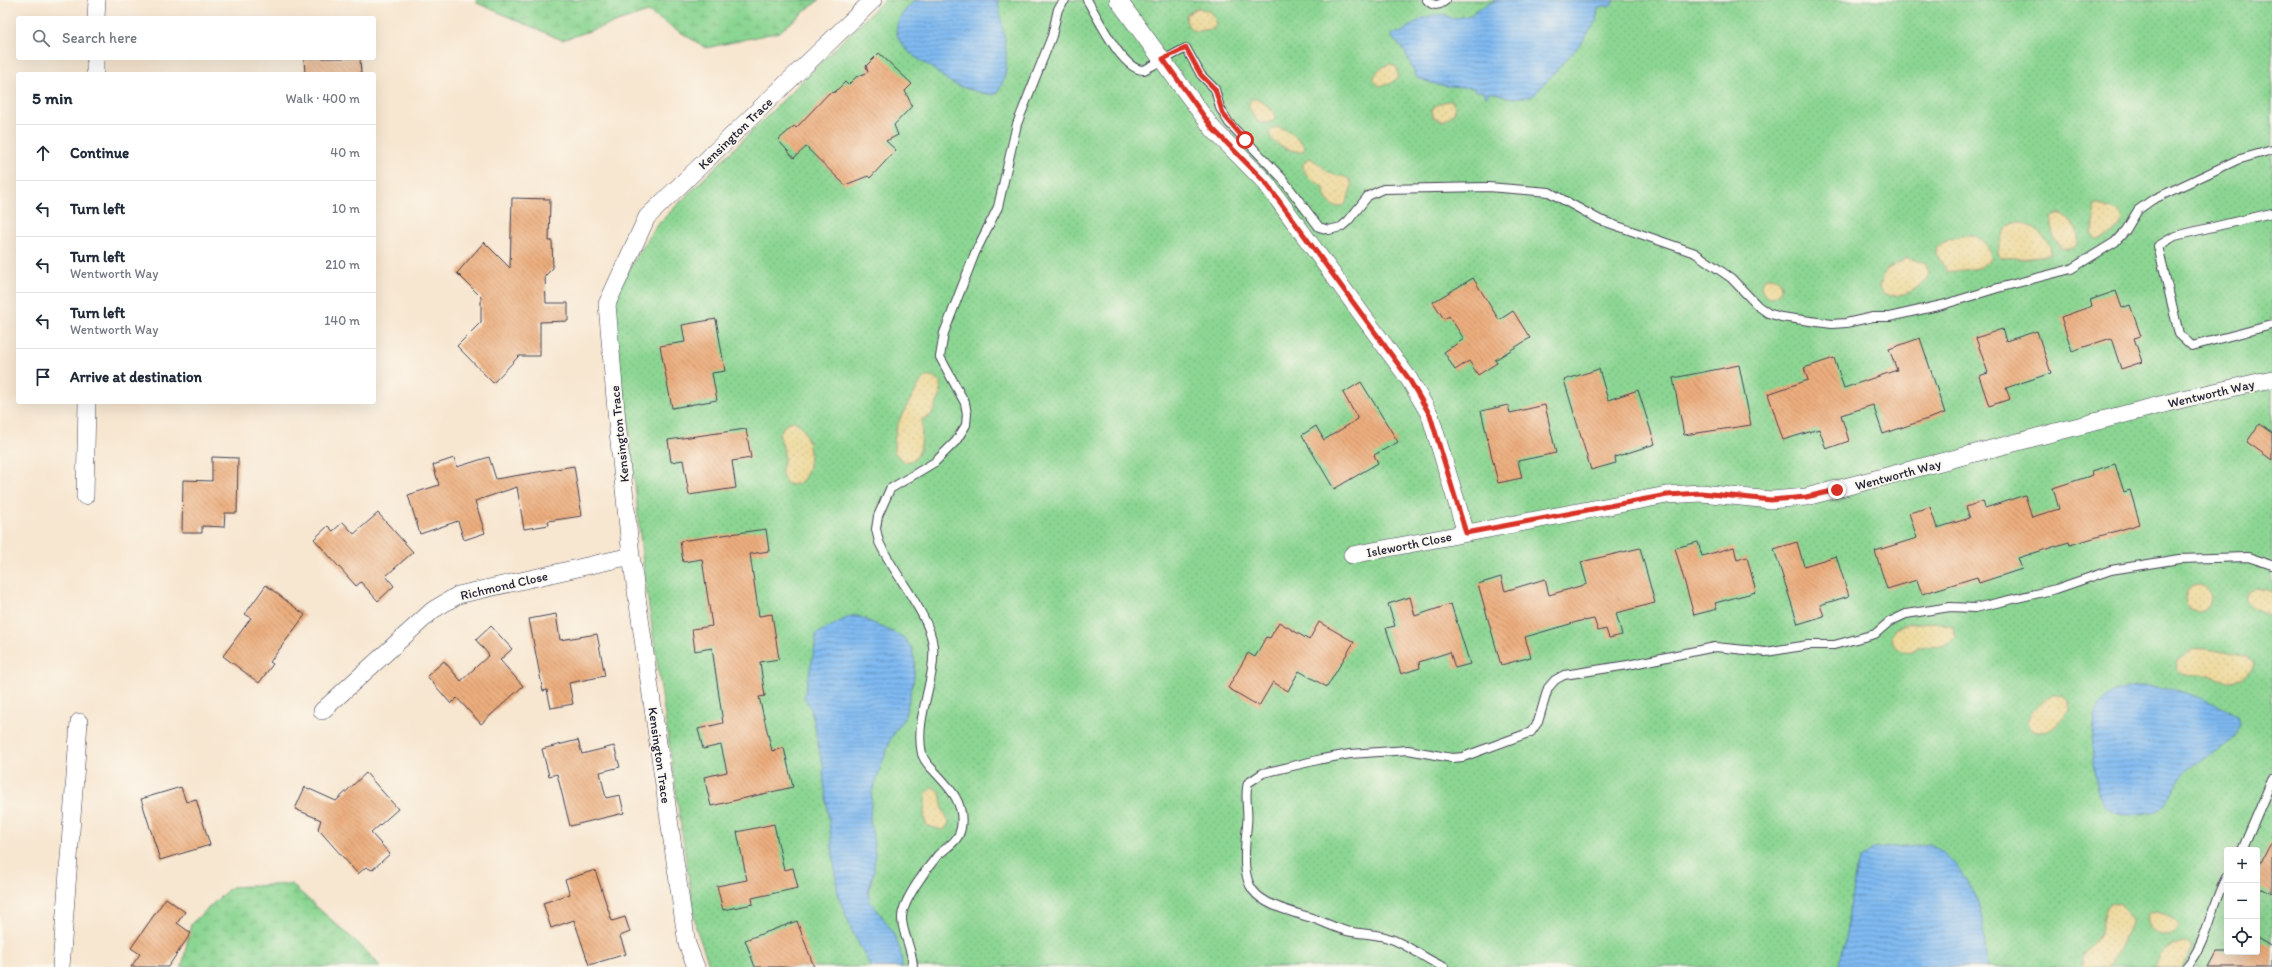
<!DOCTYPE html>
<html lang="en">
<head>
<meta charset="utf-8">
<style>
  body { margin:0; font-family:Itim,sans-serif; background:#f2f2f3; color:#1f2937 }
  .controls { position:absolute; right:12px; bottom:12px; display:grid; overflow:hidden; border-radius:4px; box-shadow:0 4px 16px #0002 }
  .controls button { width:36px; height:36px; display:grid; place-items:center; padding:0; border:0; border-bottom:1px solid #e0e1e3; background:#fff; color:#1f2937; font:20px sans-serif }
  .stop { position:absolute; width:12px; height:12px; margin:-9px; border:3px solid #d93025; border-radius:50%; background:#fff }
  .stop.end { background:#d93025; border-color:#fff; box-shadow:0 1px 4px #0008 }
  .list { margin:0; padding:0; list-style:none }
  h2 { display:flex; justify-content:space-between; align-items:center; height:52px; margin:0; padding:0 16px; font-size:17px }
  h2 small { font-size:13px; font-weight:400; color:#747a83 }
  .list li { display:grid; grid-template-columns:26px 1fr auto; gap:12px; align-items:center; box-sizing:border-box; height:56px; padding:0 16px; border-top:1px solid #e0e1e3 }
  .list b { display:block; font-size:15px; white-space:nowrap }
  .list p { margin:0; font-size:13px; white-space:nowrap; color:#747a83 }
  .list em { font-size:13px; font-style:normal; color:#747a83 }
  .icon { flex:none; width:22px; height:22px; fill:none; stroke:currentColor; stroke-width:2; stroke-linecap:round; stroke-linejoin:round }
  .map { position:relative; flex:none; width:2272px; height:967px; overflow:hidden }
  .search { position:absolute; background:#fff; box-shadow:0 4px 16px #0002; left:16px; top:16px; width:360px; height:44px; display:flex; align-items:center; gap:10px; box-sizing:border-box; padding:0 14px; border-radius:4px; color:#747a83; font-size:15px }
  .panel { position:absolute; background:#fff; box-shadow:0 4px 16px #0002; left:16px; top:72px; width:360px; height:332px; border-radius:4px }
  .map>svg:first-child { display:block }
  .grass { fill:url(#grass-dots); stroke:#577c67; fill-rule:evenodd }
  .wetland { fill:url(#wetland-marsh); stroke:#577c67 }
  .sand { fill:url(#sand-dots); stroke:#887e6c }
  .water { fill:url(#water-rules); stroke:#506e96 }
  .building { fill:url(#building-back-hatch) }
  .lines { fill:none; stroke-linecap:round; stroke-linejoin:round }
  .service-casing { stroke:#423f51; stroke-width:10 }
  .minor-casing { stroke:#423f51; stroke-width:18 }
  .service { stroke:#fff; stroke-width:8 }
  .minor { stroke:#fff; stroke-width:17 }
  .route { stroke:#d93025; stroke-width:5 }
  .labels { text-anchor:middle; stroke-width:3.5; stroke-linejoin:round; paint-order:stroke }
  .street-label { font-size:13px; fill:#22223b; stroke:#fbf7ec }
</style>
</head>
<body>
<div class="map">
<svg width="2272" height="967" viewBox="0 0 2272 967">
  <defs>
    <pattern id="grass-dots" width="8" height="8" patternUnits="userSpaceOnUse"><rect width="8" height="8" fill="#8cd693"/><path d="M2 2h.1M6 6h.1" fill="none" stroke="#78b780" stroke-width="1.8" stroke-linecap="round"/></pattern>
    <pattern id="wetland-marsh" width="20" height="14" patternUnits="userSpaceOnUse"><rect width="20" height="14" fill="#8cd693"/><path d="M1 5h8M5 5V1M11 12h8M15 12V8" fill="none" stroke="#78b780"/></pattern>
    <pattern id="sand-dots" width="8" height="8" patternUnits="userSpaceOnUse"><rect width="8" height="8" fill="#eeda9e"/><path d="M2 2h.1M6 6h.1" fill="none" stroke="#ccbb89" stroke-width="1.8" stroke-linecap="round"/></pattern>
    <pattern id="water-rules" width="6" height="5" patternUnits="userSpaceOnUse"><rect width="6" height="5" fill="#7fbaf1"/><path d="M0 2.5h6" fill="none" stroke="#6897c4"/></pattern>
    <pattern id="building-back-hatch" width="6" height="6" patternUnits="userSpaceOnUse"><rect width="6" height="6" fill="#ecad7d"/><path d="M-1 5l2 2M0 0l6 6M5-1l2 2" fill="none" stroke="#bf8c68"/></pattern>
  </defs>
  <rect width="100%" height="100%" fill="#fbf7ec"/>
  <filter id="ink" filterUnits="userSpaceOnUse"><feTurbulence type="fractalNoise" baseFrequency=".025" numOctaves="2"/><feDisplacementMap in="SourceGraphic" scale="8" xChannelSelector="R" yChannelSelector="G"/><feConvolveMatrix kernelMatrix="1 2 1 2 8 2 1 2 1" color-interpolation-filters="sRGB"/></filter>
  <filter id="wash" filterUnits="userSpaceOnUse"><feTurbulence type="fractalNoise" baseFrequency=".012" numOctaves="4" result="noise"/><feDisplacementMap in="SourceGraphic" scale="16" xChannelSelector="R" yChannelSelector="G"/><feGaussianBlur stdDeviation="0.9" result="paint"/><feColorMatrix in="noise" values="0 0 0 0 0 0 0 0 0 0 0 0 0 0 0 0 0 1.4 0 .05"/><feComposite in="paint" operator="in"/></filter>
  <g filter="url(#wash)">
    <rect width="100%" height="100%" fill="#f7e6d0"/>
    <path class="grass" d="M884,0H2272V967H710L696,928L644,573L628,417L607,304L656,226ZM2227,850H2257V952H2227Z"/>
    <path class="wetland" d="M476,0H819L779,32L706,48L648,12L562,40L477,3Z
      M291,884L362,947L381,967H182L191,924L231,887Z"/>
    <path class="sand" d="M1197,8C1208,9 1215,14 1216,25L1213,29L1196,31C1189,29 1184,22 1187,14Z
      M1392,64L1397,68L1398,77L1390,84L1379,86L1374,80C1374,71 1384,65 1392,64Z
      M1252,98L1262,101L1274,112L1275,118C1271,123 1265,124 1258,122L1248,106Z
      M1451,101L1456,108L1454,113L1443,122L1433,117L1432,110C1436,104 1444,101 1451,101Z
      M1278,127C1287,129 1303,140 1305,149L1303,151C1293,153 1270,144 1269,133L1271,130Z
      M1309,158C1318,161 1322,168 1330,173C1340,179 1356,172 1350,192C1348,198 1348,202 1343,206L1335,207C1327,202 1324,196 1324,187C1316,183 1302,175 1303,164Z
      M2096,205H2100L2119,212L2123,220C2120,229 2105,241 2096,239L2091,232L2095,220L2094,209Z
      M2059,213C2070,218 2082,233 2077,245L2070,249H2061L2054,238L2051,218Z
      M2022,222C2034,227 2052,240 2051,254C2040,260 2015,257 2002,258C1997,254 1998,252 1999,247C2002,232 2006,223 2022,222Z
      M1973,235C1982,238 1993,250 1990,260L1979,268L1947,272L1936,253V248C1945,239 1961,235 1973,235Z
      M1907,258L1925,263L1929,273C1926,290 1884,307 1879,286L1886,270Z
      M1761 287a10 10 0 1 1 20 0a10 10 0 1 1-20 0Z
      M932,376L940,382L941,394L934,410L931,415L922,420C921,432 926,466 902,461L894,451C893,427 903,412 915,392C920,384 921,377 932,376Z
      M794,421C816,430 816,491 788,484C776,473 786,466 784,453C784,446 780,440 779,434L786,423Z
      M2185 598a13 13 0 1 1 26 0a13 13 0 1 1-26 0Z
      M2255,587L2266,589L2272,593V615L2252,608L2245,600L2248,592Z
      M1935,622L1952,626L1956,637L1953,641C1940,650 1933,645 1919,647C1916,647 1914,650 1911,651C1901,654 1891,644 1891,635L1895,629L1905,624Z
      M2206,649C2219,652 2246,653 2254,664C2251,675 2237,682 2226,681C2220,680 2214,676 2208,675C2197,674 2183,677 2176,668L2177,661L2191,651Z
      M2053,695C2064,694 2069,699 2069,710C2061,722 2049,736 2033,731L2028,724L2032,710Z
      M933,787L940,792L943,810L949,822L947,827L942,830L928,826L925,822L924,813L926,793Z
      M2113,902L2121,904L2132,920L2118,951L2108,967H2082C2077,954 2096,943 2101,932C2105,922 2102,907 2113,902Z
      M2157,912C2165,915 2176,916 2178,926C2170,944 2144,933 2148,916L2150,913Z
      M2188,942L2192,946V950L2181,967H2154C2160,953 2173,942 2188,942Z"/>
    <path class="water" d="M916,0H998C1001,27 1016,70 996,94L992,95C979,92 966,89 954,84C946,80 939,73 932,68C901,49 879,30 916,0Z
      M1497,0H1615L1610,6H1603L1598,8L1596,22L1582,42L1533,96L1512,98L1492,92L1486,97L1484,91H1476L1474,88L1438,85L1417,78L1403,48L1392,38L1391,33H1400L1421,19L1433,15L1444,14L1452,19L1471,15L1476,10Z
      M851,616H858L903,637L912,648L915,662L914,678L905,716L891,738L872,792L870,818L875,852L874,871L868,893L870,901C886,922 902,939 902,967H871L853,933L838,895L823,773L824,767C816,749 816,710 804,697L816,642V634Z
      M2136,686C2173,685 2204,698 2237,715L2239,725C2230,755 2207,752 2187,770C2172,783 2173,801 2157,811C2144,813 2123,819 2111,811C2090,796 2086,721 2103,701C2110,691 2124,689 2136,686Z
      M1930,844C1956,858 1976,889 1982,918C1985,934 1985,951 1987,967H1838L1844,945L1855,874L1859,860L1874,849Z"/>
    <g id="blocks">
      <path class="building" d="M879,53L912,84L905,91L912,106L894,125L898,135L886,141L896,150L870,178L868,176L845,185L806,147L794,158L778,140L794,126L796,128L829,93L835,92L845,82L848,85L856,77L868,72L866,66Z
        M304,58H360L361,74H305Z
        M512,198L550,199L549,241H552L553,268L545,276L546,303H568V321L540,322V356H519L493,383L457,346L481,322V297L457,273L484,242L510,268Z
        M1473,278L1499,320L1513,311L1530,338L1495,360L1497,363L1478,375L1469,361L1455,370L1444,352L1464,339L1449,316L1444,319L1433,302Z
        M2116,291L2122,308L2130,305L2141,336L2134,338L2142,362L2121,369L2111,338L2072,351L2061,317L2092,306L2090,300Z
        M716,319L725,371L712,373L717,400L672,408L660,346L685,342L682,325Z
        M2002,329L2006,341L2037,331L2051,373L2006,388L2010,399L1989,406L1979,376L1988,373L1976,338Z
        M1920,338L1945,413L1883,434L1873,405L1841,415L1849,441L1826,449L1819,429L1783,440L1768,394L1808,380L1804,368L1834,358L1844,388L1897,370L1889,349Z
        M1739,365L1751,425L1684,435L1673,378Z
        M1599,369L1608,400L1638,390L1655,444L1615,457L1616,463L1591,470L1564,380Z
        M1361,382L1398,442L1374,455L1378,463L1334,489L1302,435L1316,426L1324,440L1358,419L1343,393Z
        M1508,405L1510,413L1545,405L1556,453L1518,461L1522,478L1498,483L1481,411Z
        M2259,424L2272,433V460L2247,442Z
        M746,429L751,458L732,461L736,488L689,495L683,460L671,462L668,440Z
        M212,457L238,458L237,513H225L224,527L202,526V533H182L183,480L212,481Z
        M489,457L496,479L574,466L582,516L548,521L549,525L524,529L517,487L475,501L485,533L464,540L458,521L420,534L408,495L439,485L433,465L454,458L457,467Z
        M2115,464L2124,492L2130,490L2140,524L2070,545L2069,542L2018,558L2022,569L1979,583L1977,577L1922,594L1917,580L1887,589L1875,551L1917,538L1909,513L1930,507L1937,528L1970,518L1966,507L1983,501L1985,508L2025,495L2032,517L2059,509L2053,488L2093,475L2092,471Z
        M378,513L413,552L386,576L394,586L378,601L361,582L356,586L314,539L328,526L333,531L343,522L354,534Z
        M766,529L769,551L750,554L759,616L772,614L779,659L760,662L765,696L759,697L772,751L784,748L793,787L711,806L704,777L727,772L721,745L703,749L698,729L723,723L712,648L695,651L692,629L712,626L702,559L683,562L680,541Z
        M1698,542L1702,556L1734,547L1737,560L1747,557L1756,592L1715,603L1717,609L1694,615L1675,548Z
        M1797,542L1804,566L1836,556L1849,596L1820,605L1824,616L1798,624L1774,549Z
        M1640,548L1655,603L1616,613L1622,635L1609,638L1606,629L1598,631L1594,619L1584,621V620L1525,637L1531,657L1501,665L1478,584L1501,577L1505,591L1545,579L1549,595L1587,584L1581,562Z
        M266,585L305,615L270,662L273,664L259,683L223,656L251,618L245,614Z
        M1410,597L1415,616L1451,604L1470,664L1455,668L1450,652L1419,662L1420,668L1401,674L1386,628L1395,626L1388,604Z
        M556,614L560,640L597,634L605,676L569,683L573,704L551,708L547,690L543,691L529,619Z
        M1279,622L1309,640L1319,622L1354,642L1327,687L1299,671L1288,691L1273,682L1259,706L1228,688L1248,653L1255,657L1266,637L1270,638Z
        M491,626L512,649L500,660L523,686L481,724L457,698L451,704L427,676L444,661L461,681L489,655L476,640Z
        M578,740L582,754L614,746L620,767L600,772L606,798L620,795L624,813L570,826L557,774L549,776L542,749Z
        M366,773L398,809L371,833L390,854L372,870L366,867L358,874L318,829L321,820L295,809L305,787L336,801Z
        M181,787L186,802L196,799L210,845L160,860L141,799Z
        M774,824L784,870L793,868L798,888L752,898L753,904L723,910L717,886L747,880L737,832Z
        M2272,841V894L2257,886V870Z
        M595,870L612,921L625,917L630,932L620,936L626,954L589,965L574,920L551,928L543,903L570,894L565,880Z
        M166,898L185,912L177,923L191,933L168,967H131L140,954L131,948Z
        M797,921L814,967H755L745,940Z
        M2257,938L2272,947V967H2208L2216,952H2257Z"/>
    </g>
  </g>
  <g filter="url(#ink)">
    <use href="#blocks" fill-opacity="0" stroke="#423f51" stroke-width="1"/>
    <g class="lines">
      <defs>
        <path id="service" d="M1087,0C1098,17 1122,71 1144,70L1186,48L1201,75L1215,89L1220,108L1229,123L1281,177L1319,227L1329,230L1341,227L1348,221L1368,196L1383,189L1488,187L1549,192L1600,220L1695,253L1731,278L1758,306L1768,313L1781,317L1832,324L1846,323L1873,317H1889L1942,305L1998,288L2071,269L2115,242L2126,230L2138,210L2152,200L2237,160L2272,150
          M1427,0C1433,7 1440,6 1446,0
          M2272,213L2175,236L2158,246L2179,334L2192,346L2272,325
          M2242,850L2272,780
          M913,967C913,950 901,931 902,917C903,900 927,868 938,855C947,847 959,841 961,828C965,803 950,788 934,771C929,766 924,761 922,754C914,718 936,682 933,646C930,615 893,573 879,542L876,529L878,516L890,489L935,462L956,441L966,425L967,414L965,403L940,357L944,333L975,253L998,207L1017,124L1052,36L1058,9L1065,0
          M1444,967C1424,959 1408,944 1388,938C1376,934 1364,934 1352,932C1338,930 1325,922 1312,918C1248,900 1240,893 1247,825C1249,812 1244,795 1248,783L1263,773L1322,759L1350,754L1408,750L1452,758L1463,757L1531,732L1538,722L1548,688L1555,680L1564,675L1628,665L1715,647L1766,652L1808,645H1834L1875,634L1889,622L1906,614L1950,607L1975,608L2056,589L2111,570L2179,559L2248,557L2272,565
          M2186,967C2208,942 2211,903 2227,876"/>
        <path id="minor" d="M1118,0L1213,129L1266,183L1409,379L1430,415L1466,533
          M96,18L97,0
          M95,74V58
          M85,496L87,402
          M1352,555L1667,495L1701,493L1771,500L1806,497L2183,399L2272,379
          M322,711L433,610L458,595L631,556
          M61,967L79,722
          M696,967L687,944L631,556L617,422L607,304L647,217L873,0"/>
      </defs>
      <use href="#service" class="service-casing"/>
      <use href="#minor" class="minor-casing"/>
      <use href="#service" class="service"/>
      <use href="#minor" class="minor"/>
    </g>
  </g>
  <g class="lines" filter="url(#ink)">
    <path class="route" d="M1245,140L1223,114L1215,89L1201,75L1186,48L1163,59L1213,129L1266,183L1409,379L1430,415L1466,533L1667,495L1701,493L1771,500L1806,497L1837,490"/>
  </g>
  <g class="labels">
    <g class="street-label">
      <text transform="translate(735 133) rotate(-44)" y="5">Kensington Trace</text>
      <text transform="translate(2211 393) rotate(-13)" y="5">Wentworth Way</text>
      <text transform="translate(619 434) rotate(-96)" y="5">Kensington Trace</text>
      <text transform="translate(1898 474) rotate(-15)" y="5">Wentworth Way</text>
      <text transform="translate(1409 544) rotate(-11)" y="5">Isleworth Close</text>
      <text transform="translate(504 585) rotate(-13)" y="5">Richmond Close</text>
      <text transform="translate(660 755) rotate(82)" y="5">Kensington Trace</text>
    </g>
  </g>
</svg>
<div class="controls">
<button>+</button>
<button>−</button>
<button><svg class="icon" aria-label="locate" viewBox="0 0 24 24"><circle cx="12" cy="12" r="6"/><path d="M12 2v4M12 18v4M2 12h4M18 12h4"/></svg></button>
</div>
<div class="stop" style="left:1245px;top:140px"></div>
<div class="stop end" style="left:1837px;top:490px"></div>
<div class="search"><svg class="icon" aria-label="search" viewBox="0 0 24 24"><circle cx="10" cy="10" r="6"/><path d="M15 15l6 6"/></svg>Search here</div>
<section class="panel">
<h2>5 min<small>Walk · 400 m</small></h2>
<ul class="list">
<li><svg class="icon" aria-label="ahead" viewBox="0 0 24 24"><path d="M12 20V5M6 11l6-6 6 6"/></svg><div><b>Continue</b></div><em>40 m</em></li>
<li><svg class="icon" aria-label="left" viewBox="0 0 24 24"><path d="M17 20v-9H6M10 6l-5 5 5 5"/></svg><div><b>Turn left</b></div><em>10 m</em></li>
<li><svg class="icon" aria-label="left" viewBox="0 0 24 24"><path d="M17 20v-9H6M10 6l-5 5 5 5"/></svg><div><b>Turn left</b><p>Wentworth Way</p></div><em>210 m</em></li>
<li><svg class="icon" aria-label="left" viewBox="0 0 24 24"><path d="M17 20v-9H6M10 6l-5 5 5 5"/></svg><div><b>Turn left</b><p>Wentworth Way</p></div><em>140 m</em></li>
<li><svg class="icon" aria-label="arrive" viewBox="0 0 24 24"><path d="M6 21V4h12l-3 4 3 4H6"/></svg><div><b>Arrive at destination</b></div></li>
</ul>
</section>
</div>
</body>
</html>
